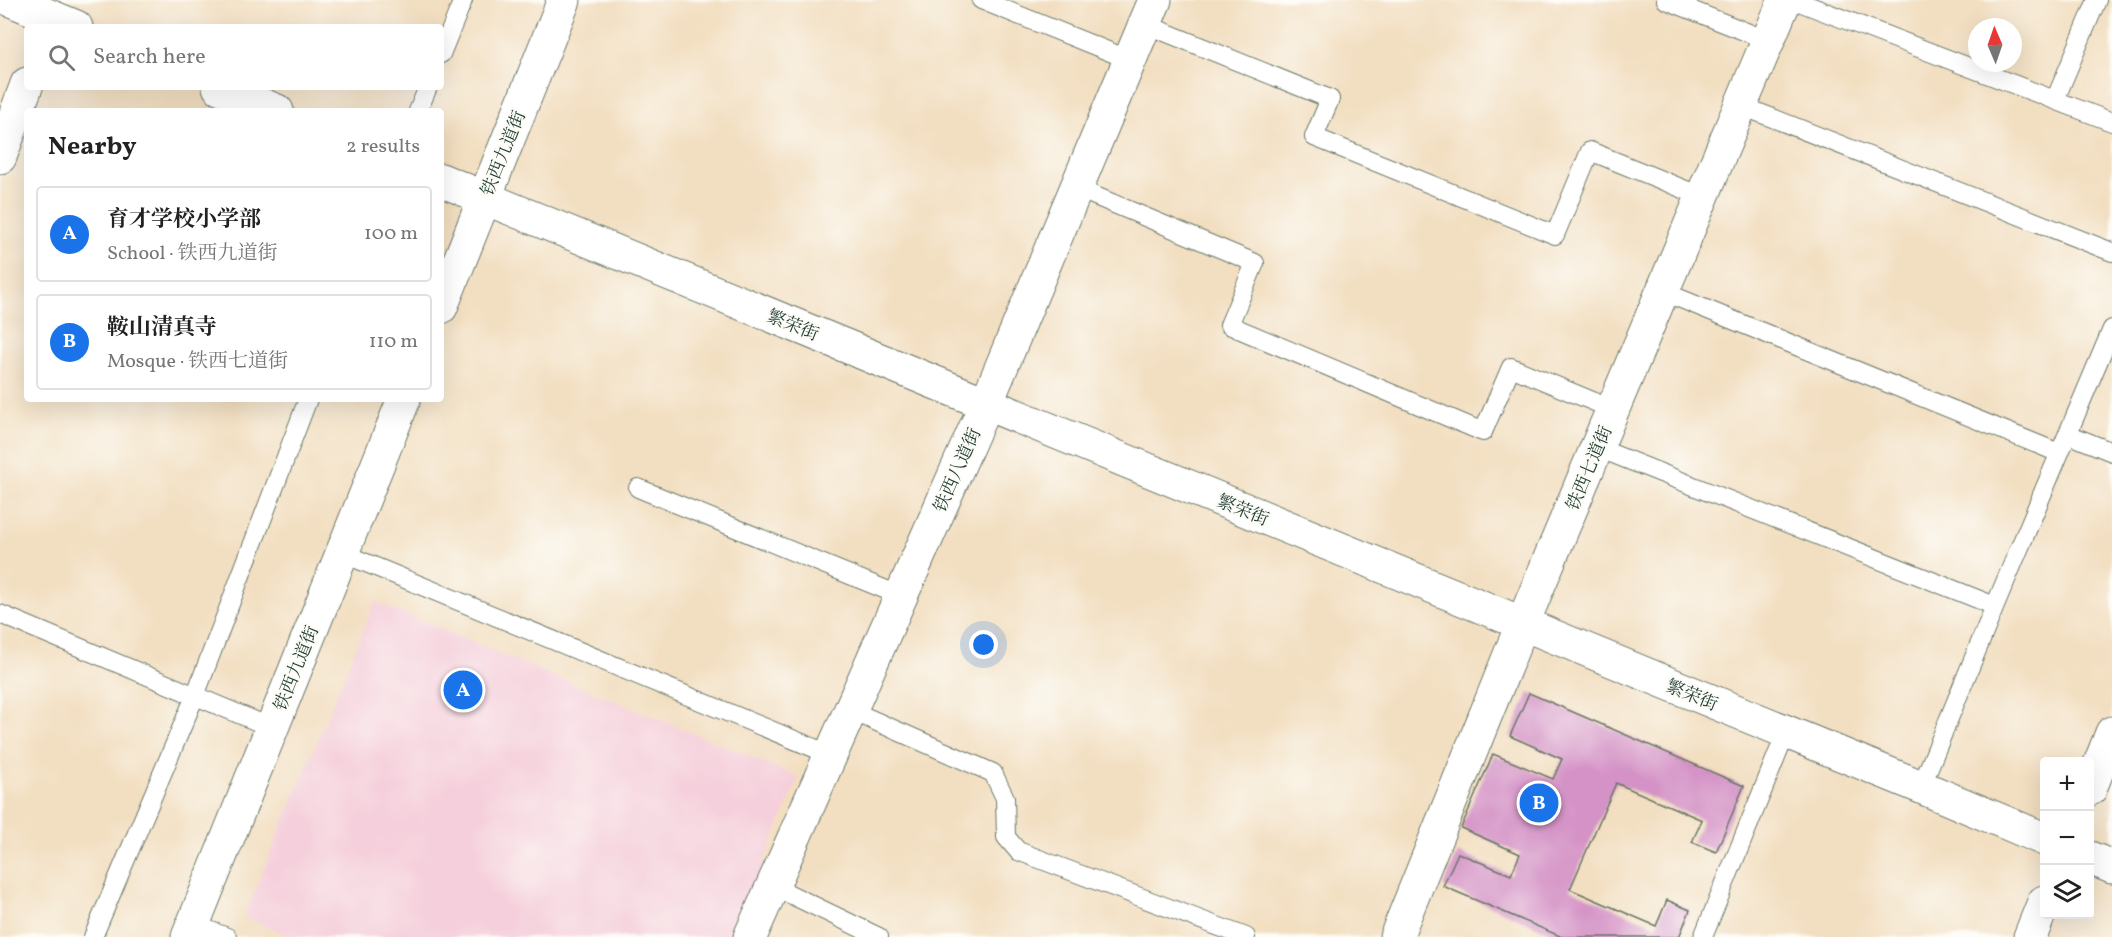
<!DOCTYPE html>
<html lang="en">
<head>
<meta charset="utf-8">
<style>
  body { margin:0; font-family:Vollkorn,"Noto Serif SC",serif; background:#f6f6f6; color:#222 }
  .controls { position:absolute; right:18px; bottom:18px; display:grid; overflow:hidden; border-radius:6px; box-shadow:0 6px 24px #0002 }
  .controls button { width:54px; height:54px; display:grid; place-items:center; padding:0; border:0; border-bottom:2px solid #e0e0e0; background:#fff; color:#222; font:30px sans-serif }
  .compass { position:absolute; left:1968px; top:18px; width:54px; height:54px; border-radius:50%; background:#fff; box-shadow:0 6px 24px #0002; rotate:358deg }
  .you { position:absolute; left:984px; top:645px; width:21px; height:21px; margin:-15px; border:4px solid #fff; border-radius:50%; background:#1a73e8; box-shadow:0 0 0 9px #1a73e833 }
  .badge { display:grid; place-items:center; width:39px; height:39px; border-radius:50%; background:#1a73e8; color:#fff; font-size:20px; font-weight:700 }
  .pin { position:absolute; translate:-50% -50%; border:3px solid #fff; box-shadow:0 2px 6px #0006 }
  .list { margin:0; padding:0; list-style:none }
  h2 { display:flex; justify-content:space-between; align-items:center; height:78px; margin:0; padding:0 24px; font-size:26px }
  h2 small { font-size:20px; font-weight:400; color:#767676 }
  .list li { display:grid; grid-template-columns:39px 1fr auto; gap:18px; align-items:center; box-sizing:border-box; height:96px; margin:0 12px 12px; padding:0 12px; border:2px solid #e0e0e0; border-radius:6px }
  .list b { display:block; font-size:22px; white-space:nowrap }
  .list p { margin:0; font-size:20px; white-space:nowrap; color:#767676 }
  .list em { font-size:20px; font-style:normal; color:#767676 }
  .icon { flex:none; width:33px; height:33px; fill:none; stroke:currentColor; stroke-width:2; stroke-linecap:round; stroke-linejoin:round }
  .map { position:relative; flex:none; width:2112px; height:937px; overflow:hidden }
  .search { position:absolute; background:#fff; box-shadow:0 6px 24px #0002; left:24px; top:24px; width:420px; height:66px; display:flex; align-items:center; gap:15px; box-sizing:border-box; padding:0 21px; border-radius:6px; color:#767676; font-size:22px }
  .panel { position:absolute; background:#fff; box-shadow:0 6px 24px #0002; left:24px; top:108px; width:420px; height:294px; border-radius:6px }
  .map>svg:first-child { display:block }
  .built { fill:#f5cfdb }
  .building { fill:#d492c6 }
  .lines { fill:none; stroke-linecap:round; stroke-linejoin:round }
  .lane-casing { stroke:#697565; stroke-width:20 }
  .street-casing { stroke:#697565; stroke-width:35 }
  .secondary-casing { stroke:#697565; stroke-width:35 }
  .lane { stroke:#fff; stroke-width:18 }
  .street { stroke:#fff; stroke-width:33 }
  .secondary { stroke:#fff; stroke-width:33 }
  .labels { text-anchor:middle; stroke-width:4.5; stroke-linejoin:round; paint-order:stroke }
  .street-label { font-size:18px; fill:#1f3d34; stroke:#fdfcf7 }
</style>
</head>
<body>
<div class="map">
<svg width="2112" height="937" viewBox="0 0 2112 937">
  <rect width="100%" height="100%" fill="#fdfcf7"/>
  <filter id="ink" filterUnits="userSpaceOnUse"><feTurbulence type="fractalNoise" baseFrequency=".0167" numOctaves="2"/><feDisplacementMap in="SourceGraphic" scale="12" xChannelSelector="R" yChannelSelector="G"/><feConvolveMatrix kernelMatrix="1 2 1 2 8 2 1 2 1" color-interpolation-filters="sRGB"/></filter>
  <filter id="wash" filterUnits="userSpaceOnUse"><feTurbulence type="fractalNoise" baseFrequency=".008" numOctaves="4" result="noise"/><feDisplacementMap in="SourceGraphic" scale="24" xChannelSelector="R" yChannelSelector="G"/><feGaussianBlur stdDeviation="1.35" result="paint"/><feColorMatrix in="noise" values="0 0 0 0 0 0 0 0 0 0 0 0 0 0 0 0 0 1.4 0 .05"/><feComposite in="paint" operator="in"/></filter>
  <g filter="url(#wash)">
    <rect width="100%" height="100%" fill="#f2dec0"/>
    <path class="built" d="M375,602L799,777L733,937H292L244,917Z"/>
    <g id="blocks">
      <path class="building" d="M1529,693L1744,786L1716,852L1692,842L1702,820L1616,783L1570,889L1656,926L1667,900L1690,910L1679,937H1562L1443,886L1458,853L1511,875L1520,854L1461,828L1493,754L1553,779L1562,759L1510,736Z"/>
    </g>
  </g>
  <g filter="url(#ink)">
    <use href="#blocks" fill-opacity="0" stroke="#697565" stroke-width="1.5"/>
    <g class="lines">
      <defs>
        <path id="lane" d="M981,0L1130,60
          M1666,0L1769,41
          M1794,0L2112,122
          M1145,24L1330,99L1314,137L1555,235L1590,151L1703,197
          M441,54L463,0
          M2055,100L2097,0
          M1742,106L2112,252
          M418,111L428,87
          M1076,188L1255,263L1229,325L1483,432L1511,367L1614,410
          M1664,292L2059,453
          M2068,434L2112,452
          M1598,448L1995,606
          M638,488L901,596
          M342,553L831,755
          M0,614L272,728
          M850,710L993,773L1005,798L1006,837L1018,851L1246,937
          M1921,787L1995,606L2112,329
          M773,886L879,937
          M193,924L227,937
          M93,937L195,696L308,399
          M1703,937L1786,733"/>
        <path id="street" d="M11,0L76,27
          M219,87L277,111
          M0,157L27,84
          M441,180L1921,787L2044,839
          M2090,858L2112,867
          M750,937L986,404L1155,0
          M1396,937L1522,625L1785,0"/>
        <path id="secondary" d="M441,307L564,0
          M2090,789L2112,733
          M188,937L404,399
          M2030,937L2044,902"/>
      </defs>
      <use href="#lane" class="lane-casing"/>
      <use href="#street" class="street-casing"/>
      <use href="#secondary" class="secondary-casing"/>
      <use href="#lane" class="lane"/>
      <use href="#street" class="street"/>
      <use href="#secondary" class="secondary"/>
    </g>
  </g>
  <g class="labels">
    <g class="street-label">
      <text transform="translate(503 153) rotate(-68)" y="6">铁西九道街</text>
      <text transform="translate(793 325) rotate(22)" y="6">繁荣街</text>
      <text transform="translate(1589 468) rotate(-67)" y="6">铁西七道街</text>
      <text transform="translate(957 470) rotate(-66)" y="6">铁西八道街</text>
      <text transform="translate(1243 510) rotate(22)" y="6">繁荣街</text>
      <text transform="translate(296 668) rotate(-68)" y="6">铁西九道街</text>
      <text transform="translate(1692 695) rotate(22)" y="6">繁荣街</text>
    </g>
  </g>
</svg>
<div class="controls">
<button>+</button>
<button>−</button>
<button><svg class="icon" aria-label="layers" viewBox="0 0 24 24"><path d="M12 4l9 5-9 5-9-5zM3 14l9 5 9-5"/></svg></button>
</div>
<svg class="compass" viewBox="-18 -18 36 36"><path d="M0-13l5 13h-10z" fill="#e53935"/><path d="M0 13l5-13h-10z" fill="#767676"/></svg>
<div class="you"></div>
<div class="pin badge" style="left:463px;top:690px">A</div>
<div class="pin badge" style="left:1539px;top:803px">B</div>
<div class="search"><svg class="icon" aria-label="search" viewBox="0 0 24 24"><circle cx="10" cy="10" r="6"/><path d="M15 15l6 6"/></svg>Search here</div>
<section class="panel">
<h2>Nearby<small>2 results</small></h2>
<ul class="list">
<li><span class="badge">A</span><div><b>育才学校小学部</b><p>School · 铁西九道街</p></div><em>100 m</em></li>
<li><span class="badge">B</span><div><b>鞍山清真寺</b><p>Mosque · 铁西七道街</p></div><em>110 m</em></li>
</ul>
</section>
</div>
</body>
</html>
